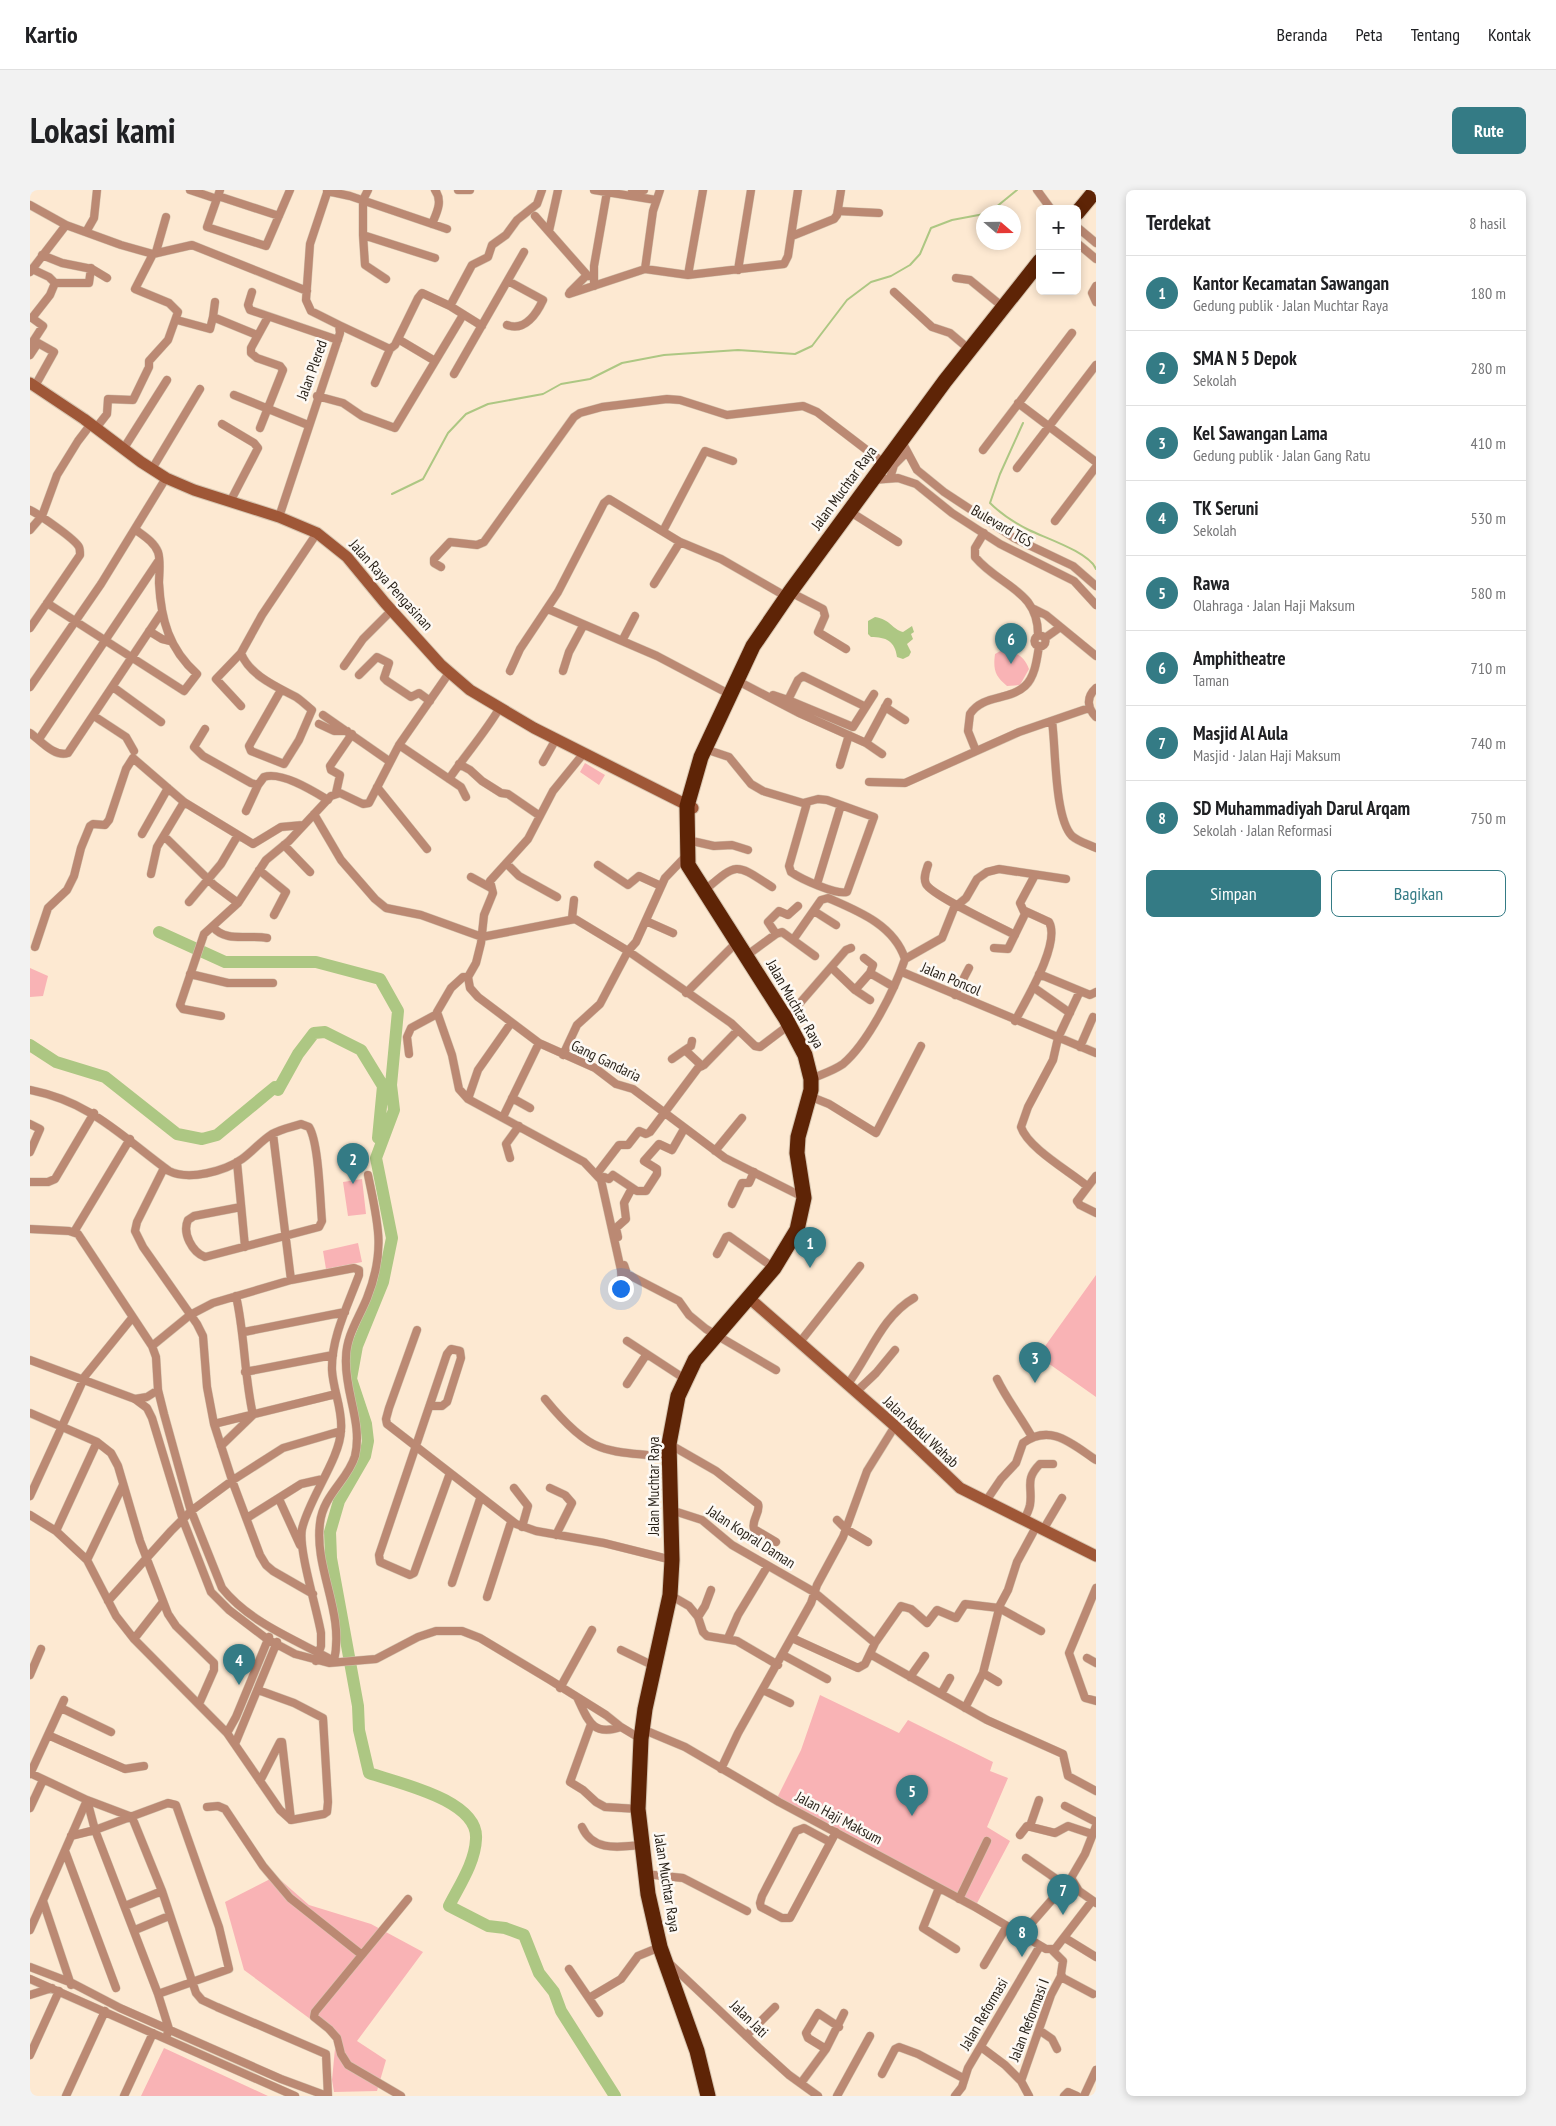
<!DOCTYPE html>
<html lang="id">
<head>
<meta charset="utf-8">
<style>
  body { margin:0; font-family:"PT Sans Narrow",sans-serif; background:#f2f2f2; color:#202124 }
  .controls { position:absolute; right:15px; top:15px; display:grid; overflow:hidden; border-radius:8px; box-shadow:0 2px 8px #0003 }
  .controls button { width:45px; height:45px; display:grid; place-items:center; padding:0; border:0; border-bottom:1px solid #e0e0e0; background:#fff; color:#202124; font:25px sans-serif }
  .compass { position:absolute; left:946px; top:15px; width:45px; height:45px; border-radius:50%; background:#fff; box-shadow:0 2px 8px #0003; rotate:110deg }
  .you { position:absolute; left:590px; top:1098px; width:18px; height:18px; margin:-12px; border:4px solid #fff; border-radius:50%; background:#1a73e8; box-shadow:0 0 0 8px #1a73e833 }
  .badge { display:grid; place-items:center; width:32px; height:32px; border-radius:50%; background:#347b85; color:#fff; font-size:16px; font-weight:700 }
  .pin { position:absolute; translate:-50% -41px; filter:drop-shadow(0 1px 2px #0008) }
  .pin::after { content:''; position:absolute; top:26px; width:18px; height:15px; background:inherit; clip-path:polygon(0 0,100% 0,50% 100%) }
  .list { margin:0; padding:0; list-style:none }
  h2 { display:flex; justify-content:space-between; align-items:center; height:65px; margin:0; padding:0 20px; font-size:21px }
  h2 small { font-size:16px; font-weight:400; color:#757577 }
  .list li { display:grid; grid-template-columns:32px 1fr auto; gap:15px; align-items:center; box-sizing:border-box; height:75px; padding:0 20px; border-top:1px solid #e0e0e0 }
  .list b { display:block; font-size:19px; white-space:nowrap }
  .list p { margin:0; font-size:16px; white-space:nowrap; color:#757577 }
  .list em { font-size:16px; font-style:normal; color:#757577 }
  .actions { display:flex; gap:10px; padding:15px 20px }
  .actions a { flex:1; padding:11px 0; border:1px solid #347b85; border-radius:8px; text-align:center; font-size:18px; color:#347b85 }
  .actions .main { background:#347b85; color:#fff }
  .map { position:relative; flex:none; width:1066px; height:1906px; overflow:hidden; border-radius:8px }
  header { display:flex; align-items:center; gap:30px; box-sizing:border-box; height:70px; padding:0 25px; background:#fff; border-bottom:1px solid #e0e0e0 }
  header strong { font-size:24px }
  nav { display:flex; gap:28px; margin-inline-start:auto; font-size:18px }
  .intro { display:flex; align-items:center; justify-content:space-between; box-sizing:border-box; height:120px; padding:0 30px }
  h1 { margin:0; font-size:35px }
  .button { padding:12px 22px; border-radius:8px; background:#347b85; color:#fff; font-size:18px; font-weight:700 }
  main { display:flex; gap:30px; padding:0 30px }
  aside { flex:1; background:#fff; border-radius:8px; box-shadow:0 2px 8px #0003 }
  .map>svg:first-child { display:block }
  .green { fill:#f9b3b5 }
  .water { fill:#adc783 }
  .lines { fill:none; stroke-linecap:round; stroke-linejoin:round }
  .stream { stroke:#adc783; stroke-width:2 }
  .river { stroke:#adc783; stroke-width:12 }
  .street-casing { stroke:#d6c5b0; stroke-width:9 }
  .secondary-casing { stroke:#d6c5b0; stroke-width:13 }
  .highway-casing { stroke:#d6c5b0; stroke-width:17 }
  .street { stroke:#bb8973; stroke-width:8 }
  .secondary { stroke:#9f5737; stroke-width:11 }
  .highway { stroke:#5e2406; stroke-width:15 }
  .labels { text-anchor:middle; stroke-width:5; stroke-linejoin:round; paint-order:stroke }
  .street-label { font-size:15px; fill:#261f16; stroke:#fdf9f4 }
</style>
</head>
<body>
<header>
<strong>Kartio</strong>
<nav><a>Beranda</a><a>Peta</a><a>Tentang</a><a>Kontak</a></nav>
</header>
<div class="intro"><h1>Lokasi kami</h1><a class="button">Rute</a></div>
<main>
<div class="map">
<svg width="1066" height="1906" viewBox="0 0 1066 1906">
  <rect width="100%" height="100%" fill="#fde9d2"/>
  <path class="green" d="M974,459C987,463 994,466 999,479L990,495L977,496C965,486 963,480 965,464Z
    M555,573L575,585L569,595L550,582Z
    M0,778L18,786L13,806L0,807Z
    M332,989L336,1024L318,1026L313,992Z
    M328,1053L332,1072L296,1079L293,1061Z
    M1066,1085V1207L1008,1166Z
    M790,1505L869,1543L878,1530L963,1572L960,1581L978,1588L957,1637L980,1651L945,1717L746,1610L771,1560Z
    M246,1686L279,1715L341,1734L393,1762L327,1851L356,1870L347,1901L304,1902L302,1890L306,1848L214,1780L195,1712Z
    M134,1858L238,1906H111Z"/>
  <path class="water" d="M845,427C860,429 863,440 873,442L882,436L884,442L881,444L883,449L877,454L881,462L879,466L873,469L867,467C865,451 856,447 841,447L838,444V431Z"/>
  <g class="lines">
    <path class="stream" d="M960,22L987,0
      M993,233L970,284L960,313C971,324 985,333 999,340C1015,348 1059,362 1066,379
      M362,304L393,289L418,243L436,224L458,214L513,204L531,194L560,189L592,173L634,165L708,160L765,164L782,156L817,110L841,92L861,86L880,75L890,64L901,38L922,30L954,24"/>
    <path class="river" d="M129,742L195,772H286L350,789L368,821L361,895L364,920L346,968L362,1048L353,1092L327,1156L321,1189L336,1234L338,1251L335,1266L309,1311L300,1342L301,1368L328,1516L329,1540L339,1583C368,1593 449,1610 446,1649C445,1673 429,1696 419,1716L458,1736L475,1738L494,1745L509,1783L524,1802L531,1821L585,1906
      M0,855L26,872L75,887L147,944L172,949L187,945L245,897L248,900L268,864L284,843L295,842L331,860L353,896L348,948"/>
    <defs>
      <path id="street" d="M160,0L187,9
        M190,0L177,37L236,56L260,0
        M338,0L333,10V45L405,68
        M428,0H440
        M564,0L626,10
        M602,0H614
        M1007,0L1021,19
        M297,1L320,6L417,39
        M188,6L249,26
        M0,15L36,35L91,55L123,64L105,99L139,113L148,122L138,150L119,171V177L103,210L78,209L77,224L66,238
        M808,21L849,23
        M505,26L557,85L563,87
        M402,34C407,22 413,11 405,0
        M1047,37L1066,53
        M519,41L528,0
        M56,42L64,28L67,0
        M333,45L335,75L356,89
        M762,46L804,29L807,25L811,0
        M1047,53L1066,69
        M126,62L136,27
        M123,64L162,55L277,101
        M12,65L32,73L62,79L77,88
        M2,79L19,87L25,93
        M615,79L623,21L630,0
        M708,80L721,0
        M0,82L36,35
        M658,85L673,0
        M926,88L940,90L973,117
        M564,96V76L577,2
        M1066,96L1062,103L1066,112
        M222,102L218,115L220,120L308,150
        M540,102L557,85
        M864,102L902,137L920,143L940,160
        M539,104L615,79L658,85L754,74L758,66L768,0
        M420,116L442,75L458,67L462,55L476,45L487,30L507,14L512,0
        M183,127L185,112
        M147,130L180,139L183,127L227,145
        M309,135L360,159L365,155L388,108L392,103L420,116L452,136
        M477,135C495,142 507,123 513,110L478,91
        M368,149L405,171
        M0,156L13,136L2,128L20,105L25,93H59L61,78
        M0,165L8,153L24,162L5,196
        M424,184L494,62
        M345,193L360,159
        M204,205L278,235
        M287,206L313,213L332,226L365,238L433,125
        M988,213L1066,272
        M192,234L224,253L228,258L201,310
        M230,238L253,180L250,176L227,168L221,163V158L238,127
        M871,250L887,280L914,302L984,348L1043,376L1066,396
        M94,258L137,190
        M953,260L1042,143
        M987,278L1066,175
        M122,279L170,199
        M860,288L864,275L876,263
        M843,290L868,288L886,294L922,323L970,354L1044,391L1066,415
        M0,320C10,325 45,349 49,357C50,359 50,364 50,365L0,438
        M819,321L868,352
        M249,327L310,143L309,135L281,121L276,110L280,54L298,0
        M1025,331L1066,277
        M0,340L12,326L27,285L48,251L61,234
        M633,341L675,261L703,271
        M954,343L945,358V367C970,397 1009,400 1008,446
        M411,377L404,373V369L420,352L447,355L454,352L544,227L550,223L572,217L637,209L650,210L697,225L773,216L787,222L855,274
        M624,394L650,352
        M760,402L793,419L795,426L788,442L816,459
        M17,413L154,501L167,484C139,459 131,430 129,393C129,384 131,371 128,362C124,352 114,346 106,340
        M518,419L627,466L699,504
        M1004,419L1016,425L1066,466
        M119,441L132,449L140,451
        M1004.5 451a5.5 5.5 0 1 1 11 0a5.5 5.5 0 1 1-11 0Z
        M1015,448L1029,438
        M592,451L605,426
        M211,463L186,489L211,516
        M314,476L333,449L362,420
        M480,481L490,459L528,402L574,313L579,309L650,352L691,369L757,407
        M533,481L539,462L553,436
        M329,485L347,467L359,473L354,488L357,491L381,507L389,503L400,511
        M706,490L769,523L836,553L852,564
        M0,497L71,394L136,288
        M83,497L131,532
        M1066,498C1056,507 1057,518 1066,527
        M251,500L219,556L221,561L254,574L269,550L282,520C277,516 272,511 266,507C247,497 219,485 211,463L232,425L287,343
        M743,505L758,510L823,537L844,504
        M756,514L768,490L773,486L834,516
        M855,517L875,530
        M293,525L359,571
        M64,526L96,547L104,561
        M1022,531C1026,558 1024,627 1042,646C1049,652 1058,654 1066,658
        M289,534L304,541H317
        M175,539L164,557L173,566L221,593L228,595L234,587C251,581 283,601 298,610
        M0,543C10,550 25,568 38,563L132,422
        M9,549L129,370
        M836,553L858,512
        M369,555L431,597L436,607
        M675,559L699,567L721,594L733,601L773,613L788,609L797,610L844,627L817,702C806,705 771,689 761,682L759,676L777,613
        M946,561L938,541L940,524C953,504 979,511 995,496C1005,487 1007,469 1009,456
        M554,563L523,601L498,649L460,691L463,703L454,725L451,753L446,773L438,787L440,798L448,807L509,853L565,878L586,894L603,899L695,968L773,1007
        M513,572L526,549
        M429,574L440,580L452,591L471,603L478,604L510,626
        M810,575L819,545
        M419,589C436,564 454,544 469,519
        M839,592L875,593L989,542L1059,518
        M347,597L397,659
        M306,603L310,585L301,580L300,576L322,544
        M216,621L228,595
        M284,624L311,670L345,709L356,718L391,725L452,747L545,729L598,761L644,793L701,833L725,856L730,857L759,835
        M112,644L138,598
        M134,646L184,695L208,713
        M662,651L684,656L702,655L718,660
        M254,655L280,682
        M477,674L489,686L527,707
        M568,675L598,695L609,686L631,696
        M898,675C896,681 893,688 896,694C901,705 970,737 985,745
        M229,680L256,702L244,725
        M121,684L127,657L154,612
        M441,687L461,698
        M787,694L811,615
        M675,700C708,672 705,673 742,697
        M159,712L191,674L208,645
        M768,716L758,725L749,721L738,732L746,744L752,742L785,766
        M784,721L806,735
        M542,728L544,710
        M616,731L643,743
        M183,737C196,753 219,744 237,748
        M763,750L791,710L798,708C828,721 864,735 875,769
        M5,757L18,718L37,700L44,686L51,658L60,636L63,634L75,635L79,630L96,579L103,568L154,612L223,654L251,637L273,635
        M964,758L978,759L995,724L990,713L1005,685
        M716,766L746,744
        M834,768L843,775L840,783
        M802,778L825,800L840,810
        M872,782L1066,863
        M160,784L198,793H243
        M1009,784L1060,805L1066,802
        M438,787H433L421,798L407,822L422,865L429,899L438,909L554,972L571,990L591,1080L592,1096
        M1003,797L1040,823
        M825,800L840,783L864,797
        M1050,801L1028,848L1023,870L998,917L991,937C998,958 1039,981 1057,996
        M656,803L707,752
        M925,805L939,778
        M191,826L153,819L150,815L174,744L208,713L236,670L259,651L301,606L310,603L333,614L339,613L369,555L419,483
        M756,829L816,760L821,758
        M985,831C996,810 1031,753 1019,732L995,721
        M662,851L661,856L655,860L672,876
        M1050,857L1063,827
        M379,864L377,847L381,838L407,824
        M533,865L547,835L570,814L598,761L606,752L635,688L658,664
        M642,869L655,860
        M781,889C792,884 803,881 813,874C838,853 865,799 875,769L912,748L924,718L936,708L947,689L957,682L969,679L1036,689
        M0,900C61,912 91,946 139,981C159,991 195,981 212,969C223,961 231,951 242,944C251,939 262,937 271,934L279,937C289,953 290,1010 292,1031L289,1037L175,1067C162,1062 152,1043 158,1030L164,1026L211,1017
        M779,906L799,914L846,943L891,856
        M482,908L500,918
        M438,909L448,880L481,833
        M473,927L509,853
        M0,934L10,939L0,962
        M243,944L261,1090
        M685,961L712,928
        M480,968L476,954L489,936
        M207,972L215,1057
        M134,978L107,1032L105,1041L113,1057L167,1134L173,1146L177,1197L184,1234L203,1293L230,1365L236,1375L243,1381L283,1404
        M569,981L589,955H598L609,941L616,944L620,942L668,878L674,875L708,840
        M1066,986L1047,1011L1050,1015L1066,1023
        M571,990L574,987L579,989L583,985L607,1001H616L627,984V979L614,971L629,954L642,960L654,939
        M0,992H18L25,989L64,923
        M702,1014L712,993H719L724,982
        M0,1039L39,1041L48,1044L122,1156L126,1167L128,1200L134,1224L160,1318L192,1398C220,1433 266,1450 304,1471
        M44,1042L100,949
        M588,1047L586,1038L596,1029L594,1013L602,998
        M687,1064L696,1047L699,1046L744,1078
        M594,1075L597,1084L649,1111L659,1125L676,1139L746,1180
        M387,1140L359,1218L356,1229L357,1234L486,1334L506,1341L574,1353L642,1370
        M214,1142L315,1122
        M597,1151L655,1189
        M770,1152L830,1076
        M122,1156L160,1125L183,1113L261,1090L324,1078L329,1080V1085C318,1115 301,1148 302,1180C303,1200 313,1220 311,1240C310,1269 279,1308 272,1339C268,1359 287,1419 291,1443V1456L286,1471
        M0,1170L105,1209L117,1218L122,1228L153,1330L181,1402L199,1420L237,1449L265,1464L299,1473L346,1469L388,1447L406,1441H432L450,1448L520,1490L576,1525L591,1537L611,1549
        M215,1182L303,1165
        M967,1189C977,1210 991,1227 1002,1247
        M597,1194L616,1165
        M817,1195C839,1167 851,1127 884,1108
        M826,1202L846,1183L865,1160
        M105,1209L117,1207L128,1200
        M515,1209C528,1225 550,1250 570,1257C591,1265 617,1264 639,1267
        M401,1216H412L417,1212L431,1168L430,1161L421,1159L417,1164L349,1365L350,1372L380,1385L384,1383L420,1283
        M0,1223L67,1252L81,1263L88,1276L110,1351L138,1424L146,1436L184,1473V1480L169,1514
        M184,1234L306,1204
        M639,1254L686,1281L728,1314C731,1322 721,1330 724,1339L746,1352
        M191,1256L223,1225C214,1185 215,1145 206,1106
        M484,1298L498,1316L492,1337
        M520,1298L535,1305L542,1313L526,1345
        M0,1306L55,1186L102,1128
        M249,1309L270,1355
        M956,1311L971,1289L986,1273L993,1253C1021,1233 1042,1254 1066,1270
        M641,1320L672,1330L702,1355L784,1402L845,1453L835,1474L828,1478L762,1448
        M0,1325L26,1341L57,1370L86,1426L104,1449L197,1543L250,1620L261,1630L294,1624L297,1622L298,1612L293,1528L264,1513L228,1500
        M217,1328L271,1294L293,1289
        M807,1330L816,1339L838,1352
        M994,1330C996,1326 999,1320 1000,1315C1003,1297 994,1290 1010,1274H1023
        M1013,1340L1032,1308
        M26,1341L67,1252
        M57,1370L93,1295
        M422,1393L450,1309
        M1066,1398L1039,1463L1055,1508L1066,1511
        M640,1405L659,1416L668,1427L673,1442L677,1446L707,1451L748,1475
        M457,1407L481,1332
        M78,1411L141,1341L161,1321L203,1290L253,1258L311,1241
        M668,1427L675,1416L681,1400
        M698,1448L708,1425L737,1377
        M104,1449L133,1412
        M845,1453L871,1416L881,1419L897,1433L907,1420L926,1428L935,1414L969,1418L1011,1441
        M591,1460L624,1476
        M840,1464L957,1530L1033,1564L1038,1586L1066,1601
        M753,1465L797,1489
        M1057,1468L1066,1473
        M304,1471C315,1422 284,1380 290,1333C293,1305 318,1290 325,1266C333,1233 314,1201 316,1168C316,1146 329,1128 337,1108C356,1060 348,1033 338,985
        M953,1483L968,1492
        M0,1485L11,1459
        M880,1487L895,1466
        M530,1498L562,1440
        M733,1500L760,1513
        M911,1504L920,1488
        M547,1507C558,1530 562,1547 591,1537
        M31,1518L81,1542
        M935,1518L953,1483L970,1415L978,1400L987,1372L1006,1337
        M561,1534L540,1592L553,1600L566,1612L575,1617L608,1619
        M612,1539L655,1557L749,1612L945,1717L1016,1759H1025L1062,1711
        M197,1543L206,1527L239,1447
        M18,1545L95,1579L114,1576
        M205,1554L247,1452
        M691,1579L708,1543L781,1413L787,1395L813,1347L837,1281L865,1236
        M0,1583L57,1610L102,1627L132,1701L166,1803L172,1810L187,1817L296,1864L298,1906
        M0,1584L34,1510
        M230,1591L250,1552H252L261,1630
        M1035,1616L1066,1632
        M177,1617L188,1616L195,1619L233,1676L260,1708L332,1765
        M0,1618L13,1590
        M1000,1636L1009,1610
        M552,1637C563,1662 589,1657 612,1655
        M990,1645L997,1636L1025,1643L1038,1636L1062,1644
        M41,1646L65,1640L138,1613L146,1615L189,1737L199,1779L128,1804
        M800,1652L774,1638L766,1641L732,1706L730,1713L731,1717L752,1728H760L806,1642
        M35,1661L86,1798
        M996,1668L1035,1695
        M615,1684L653,1688L717,1721
        M1041,1688L1049,1701L1066,1713
        M909,1698L893,1738L926,1759
        M929,1709L957,1651
        M13,1711L41,1795
        M95,1716L132,1701
        M0,1740L57,1610L65,1640L128,1804L139,1839L136,1848
        M105,1740L139,1726
        M992,1744L1041,1688L1055,1664L1066,1636
        M1035,1748L1066,1767
        M1023,1761L1033,1771L1031,1784L1033,1788L1063,1804
        M639,1773L729,1858L759,1885L788,1906
        M954,1775L977,1736
        M0,1777L42,1793L90,1818L251,1889L297,1906
        M539,1779L569,1823
        M0,1789L265,1906
        M0,1805L22,1798
        M559,1808L591,1789L608,1766L630,1757
        M1009,1840L1022,1849L1027,1859
        M716,1846L745,1817
        M951,1857L975,1875L991,1891L1021,1805L1031,1786
        M796,1859L778,1848L776,1843L788,1823L809,1837
        M0,1865L29,1801
        M852,1884L865,1859L869,1857L888,1864L933,1888
        M991,1891L999,1906
        M771,1893L796,1859L814,1823
        M36,1906L75,1821
        M94,1906L123,1843
        M371,1906L318,1875L311,1864L307,1848L299,1839L284,1827L285,1822L378,1709
        M807,1906L840,1846
        M925,1906L932,1897L938,1878L1010,1756
        M1034,1906L1038,1902L1047,1906
        M1054,1906L1066,1880"/>
      <path id="secondary" d="M0,193L54,229L111,272L136,288L164,300L249,327L287,343L317,367L355,413L411,475L440,500L504,538L663,618
        M718,1107L865,1236L930,1298L1066,1366"/>
      <path id="highway" d="M1047,23L1066,0
        M678,1906L667,1861L630,1757L618,1704L608,1619L611,1549L615,1519L640,1405L642,1370L639,1254L648,1206L665,1170L744,1078L767,1040L774,1008L767,963L768,947L781,900V889L775,865L756,829L658,675L657,616L671,567L723,456L760,402L915,191L1010,71"/>
    </defs>
    <use href="#street" class="street-casing"/>
    <use href="#secondary" class="secondary-casing"/>
    <use href="#highway" class="highway-casing"/>
    <use href="#street" class="street"/>
    <use href="#secondary" class="secondary"/>
    <use href="#highway" class="highway"/>
  </g>
  <g class="labels">
    <g class="street-label">
      <text transform="translate(282 180) rotate(-70)" y="5">Jalan Plered</text>
      <text transform="translate(814 298) rotate(-54)" y="5">Jalan Muchtar Raya</text>
      <text transform="translate(972 336) rotate(30)" y="5">Bulevard TGS</text>
      <text transform="translate(361 395) rotate(48)" y="5">Jalan Raya Pengasinan</text>
      <text transform="translate(921 789) rotate(23)" y="5">Jalan Poncol</text>
      <text transform="translate(765 814) rotate(60)" y="5">Jalan Muchtar Raya</text>
      <text transform="translate(576 871) rotate(26)" y="5">Gang Gandaria</text>
      <text transform="translate(891 1242) rotate(43)" y="5">Jalan Abdul Wahab</text>
      <text transform="translate(624 1296) rotate(-90)" y="5">Jalan Muchtar Raya</text>
      <text transform="translate(721 1347) rotate(33)" y="5">Jalan Kopral Daman</text>
      <text transform="translate(809 1628) rotate(28)" y="5">Jalan Haji Maksum</text>
      <text transform="translate(637 1693) rotate(81)" y="5">Jalan Muchtar Raya</text>
      <text transform="translate(954 1824) rotate(-60)" y="5">Jalan Reformasi</text>
      <text transform="translate(719 1829) rotate(44)" y="5">Jalan Jati</text>
      <text transform="translate(999 1830) rotate(-69)" y="5">Jalan Reformasi I</text>
    </g>
  </g>
</svg>
<div class="controls">
<button>+</button>
<button>−</button>
</div>
<svg class="compass" viewBox="-18 -18 36 36"><path d="M0-13l5 13h-10z" fill="#e53935"/><path d="M0 13l5-13h-10z" fill="#757577"/></svg>
<div class="you"></div>
<div class="pin badge" style="left:780px;top:1078px">1</div>
<div class="pin badge" style="left:323px;top:994px">2</div>
<div class="pin badge" style="left:1005px;top:1193px">3</div>
<div class="pin badge" style="left:209px;top:1495px">4</div>
<div class="pin badge" style="left:882px;top:1626px">5</div>
<div class="pin badge" style="left:981px;top:474px">6</div>
<div class="pin badge" style="left:1033px;top:1725px">7</div>
<div class="pin badge" style="left:992px;top:1767px">8</div>
</div>
<aside>
<h2>Terdekat<small>8 hasil</small></h2>
<ul class="list">
<li><span class="badge">1</span><div><b>Kantor Kecamatan Sawangan</b><p>Gedung publik · Jalan Muchtar Raya</p></div><em>180 m</em></li>
<li><span class="badge">2</span><div><b>SMA N 5 Depok</b><p>Sekolah</p></div><em>280 m</em></li>
<li><span class="badge">3</span><div><b>Kel Sawangan Lama</b><p>Gedung publik · Jalan Gang Ratu</p></div><em>410 m</em></li>
<li><span class="badge">4</span><div><b>TK Seruni</b><p>Sekolah</p></div><em>530 m</em></li>
<li><span class="badge">5</span><div><b>Rawa</b><p>Olahraga · Jalan Haji Maksum</p></div><em>580 m</em></li>
<li><span class="badge">6</span><div><b>Amphitheatre</b><p>Taman</p></div><em>710 m</em></li>
<li><span class="badge">7</span><div><b>Masjid Al Aula</b><p>Masjid · Jalan Haji Maksum</p></div><em>740 m</em></li>
<li><span class="badge">8</span><div><b>SD Muhammadiyah Darul Arqam</b><p>Sekolah · Jalan Reformasi</p></div><em>750 m</em></li>
</ul>
<div class="actions"><a class="main">Simpan</a><a>Bagikan</a></div>
</aside>
</main>
</body>
</html>
